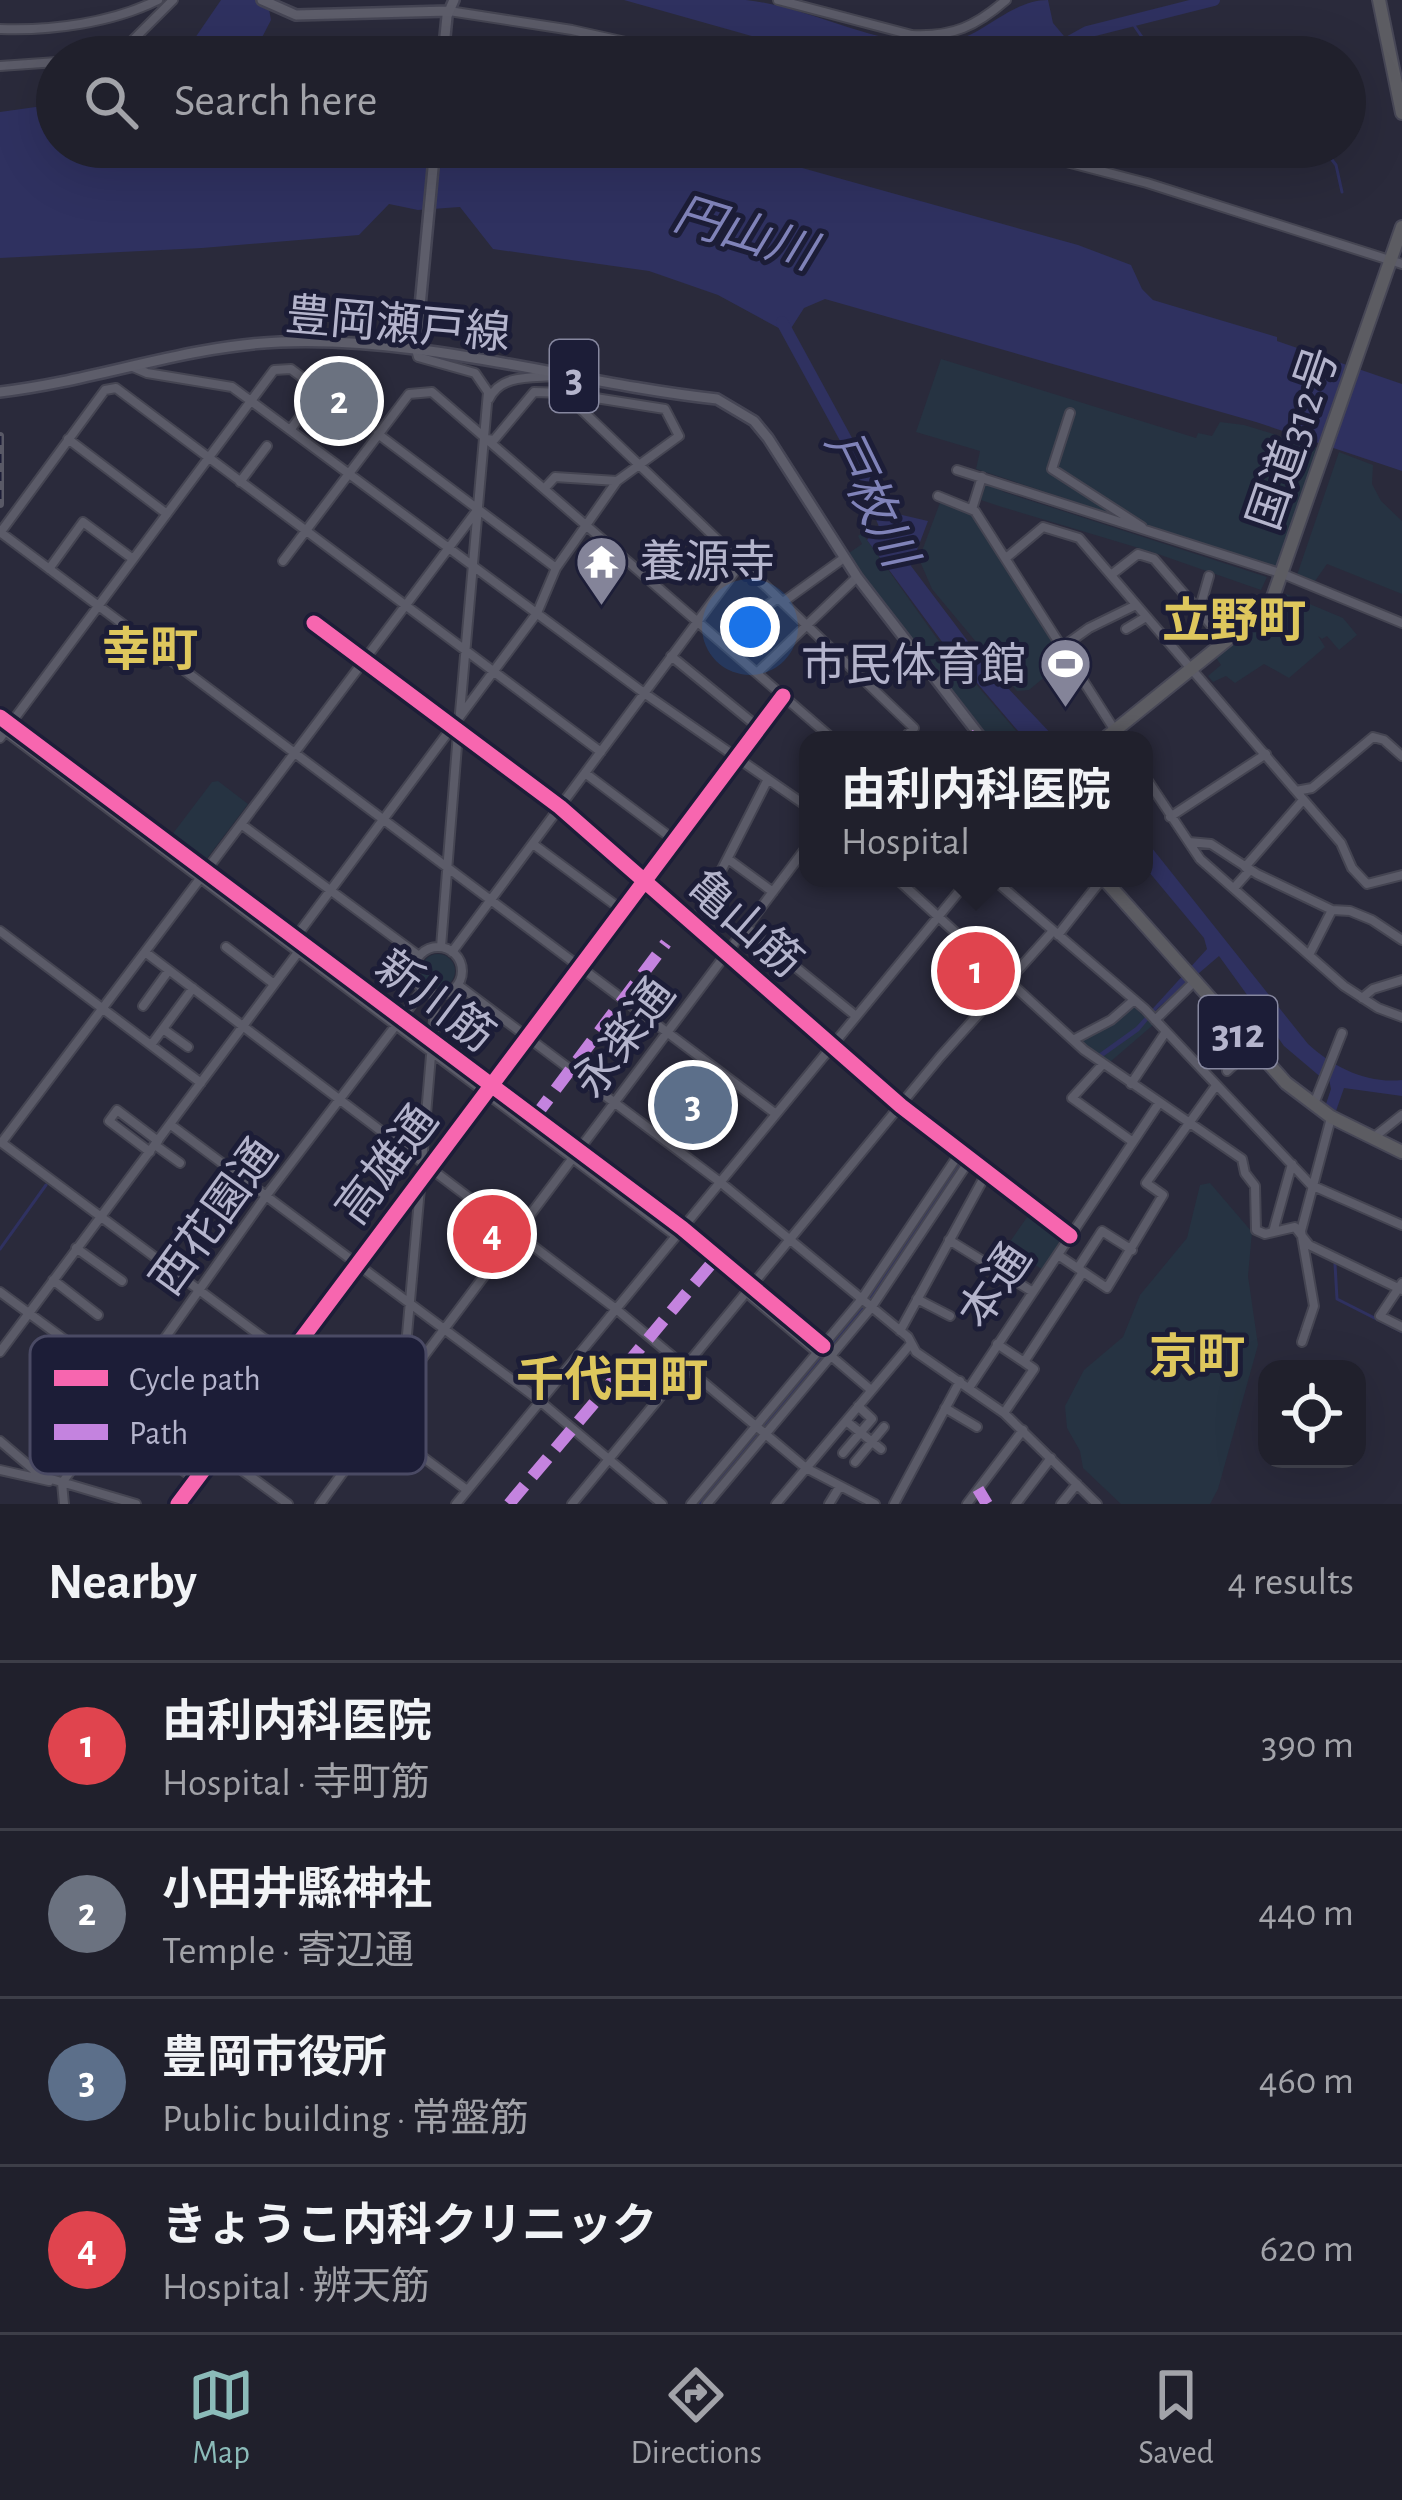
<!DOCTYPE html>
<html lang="en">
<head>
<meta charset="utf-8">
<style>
  body { margin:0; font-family:"Alegreya Sans","Noto Sans JP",sans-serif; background:#282834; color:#f1f3f6 }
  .controls { position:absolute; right:36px; bottom:36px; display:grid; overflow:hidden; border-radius:24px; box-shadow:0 12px 48px #0002 }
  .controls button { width:108px; height:108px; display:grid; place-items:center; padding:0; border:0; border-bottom:3px solid #3d3e48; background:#20202c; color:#f1f3f6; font:60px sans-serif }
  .you { position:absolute; left:750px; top:627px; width:42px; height:42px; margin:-30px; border:9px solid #fff; border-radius:50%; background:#1a73e8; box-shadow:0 0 0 18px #1a73e833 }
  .badge { display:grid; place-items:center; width:78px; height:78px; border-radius:50%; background:#8bbbb9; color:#fff; font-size:39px; font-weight:700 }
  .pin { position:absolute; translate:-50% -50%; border:6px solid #fff; box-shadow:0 3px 12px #0006 }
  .popup { position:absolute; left:799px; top:731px; width:354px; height:156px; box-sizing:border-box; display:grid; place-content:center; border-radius:24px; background:#20202c; filter:drop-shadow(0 3px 9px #0005); font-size:39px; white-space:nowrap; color:#a2a3a9 }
  .popup b { font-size:45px; color:#f1f3f6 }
  .popup::after { content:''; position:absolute; left:50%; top:100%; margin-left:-24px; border:24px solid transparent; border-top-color:#20202c }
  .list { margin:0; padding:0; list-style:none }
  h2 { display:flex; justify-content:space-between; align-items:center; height:156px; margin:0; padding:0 48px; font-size:51px }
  h2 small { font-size:39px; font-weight:400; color:#a2a3a9 }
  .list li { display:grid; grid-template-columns:78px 1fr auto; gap:36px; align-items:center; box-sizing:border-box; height:168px; padding:0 48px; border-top:3px solid #3d3e48 }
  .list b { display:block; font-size:45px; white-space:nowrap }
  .list p { margin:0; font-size:39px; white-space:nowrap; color:#a2a3a9 }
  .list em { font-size:39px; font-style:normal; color:#a2a3a9 }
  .icon { flex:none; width:66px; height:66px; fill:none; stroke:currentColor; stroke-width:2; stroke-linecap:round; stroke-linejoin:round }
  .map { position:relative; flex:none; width:1402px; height:1504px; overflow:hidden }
  .search { position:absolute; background:#20202c; box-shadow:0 12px 48px #0002; left:36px; right:36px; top:36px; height:132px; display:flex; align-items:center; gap:30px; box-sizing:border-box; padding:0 42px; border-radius:66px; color:#a2a3a9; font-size:45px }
  .sheet { height:828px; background:#20202c }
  nav { display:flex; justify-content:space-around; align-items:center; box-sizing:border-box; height:168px; border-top:3px solid #3d3e48; background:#20202c; font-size:33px; color:#a2a3a9 }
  nav a { display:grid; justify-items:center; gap:6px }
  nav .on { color:#8bbbb9 }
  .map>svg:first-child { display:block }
  .green { fill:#263342 }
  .water { fill:#2f3160 }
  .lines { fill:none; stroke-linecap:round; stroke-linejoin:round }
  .stream { stroke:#2f3160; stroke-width:3 }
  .river { stroke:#2f3160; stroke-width:12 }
  .minor-casing { stroke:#454552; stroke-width:12 }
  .major-casing { stroke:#454554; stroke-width:14 }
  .highway-casing { stroke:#474756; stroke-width:16 }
  .minor { stroke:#5b5b68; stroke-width:8 }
  .major { stroke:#5d5d6a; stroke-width:9 }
  .highway { stroke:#5c5c62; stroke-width:12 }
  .rail-casing { stroke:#595966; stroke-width:8 }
  .rail { stroke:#1c1d37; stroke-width:3; stroke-dasharray:9; stroke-linecap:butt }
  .quiet { stroke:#c483df; stroke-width:12; stroke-dasharray:24 12; stroke-linecap:butt }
  .cycleway-casing { stroke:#1c1d37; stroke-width:22 }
  .cycleway { stroke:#f766af; stroke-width:15 }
  .labels { text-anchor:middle; stroke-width:10; stroke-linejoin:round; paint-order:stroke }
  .shield { fill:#1c1d37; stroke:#86879f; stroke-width:3 }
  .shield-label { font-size:42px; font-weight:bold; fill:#b4b4cc }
  .street-label { font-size:45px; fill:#b4b4cc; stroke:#1c1d37 }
  .poi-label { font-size:45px; fill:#b4b4cc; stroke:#1c1d37; text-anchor:start }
  .water-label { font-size:48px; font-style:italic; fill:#8083b9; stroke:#1c1d37 }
  .neighbourhood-label { font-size:48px; font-weight:bold; fill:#dec75d; stroke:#1c1d37 }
  .key { fill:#1c1d37; stroke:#4a4a64; stroke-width:3 }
  .key-label { font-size:33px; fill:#b4b4cc }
</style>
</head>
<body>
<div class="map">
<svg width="1402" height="1504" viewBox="0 0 1402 1504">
  <rect width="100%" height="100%" fill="#2a2a3b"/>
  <path class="green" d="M941,359L1196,438L1198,433L1212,436L1220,422L1244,425L1319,448L1279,569L976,469L980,451L916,432Z
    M1339,452L1373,465L1372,484L1381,501L1402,521V594L1327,564L1315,581L1296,578Z
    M986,483L1004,492L1267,577L1261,590L1152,552L1002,507L981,500Z
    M941,500L972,512L1065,660L1029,690L1017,691L932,589L919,559Z
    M862,533L938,640L1024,740H991L861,573L849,553L862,544L858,536Z
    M1286,594L1343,618L1357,635L1339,650L1327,636L1322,639L1318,636L1325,647L1289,678L1264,664L1235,683L1226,676L1213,682L1208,676L1221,665L1215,656L1261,623Z
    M218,781L248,804L202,865L168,840L212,782Z
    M421 971a17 17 0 1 1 34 0a17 17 0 1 1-34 0Z
    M1133,1006L1153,1025L1110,1062L1080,1042Z
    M1210,1183L1252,1232L1248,1276L1258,1345L1218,1489L1210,1504H1121L1083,1468L1080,1451L1067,1428L1065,1406L1084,1370L1123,1337L1140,1295L1187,1238L1200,1185Z
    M1030,1213L1062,1237L1043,1270L1007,1246Z"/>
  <path class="water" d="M221,0H275L269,9L271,20L252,57H182Z
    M624,0C664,0 706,0 746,0C810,7 871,45 937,44C979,43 1007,0 1048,0L1053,23L1079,54L826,57Z
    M57,104V147H727L1078,245L1131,265L1142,289L1153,300L1277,337V341L1402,384V471L1256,422L825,299L804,308L788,333L718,295L649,271L493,249L460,207L418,210L389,204L359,235L202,248L0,258V112Z
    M885,511L928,521L911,566L985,664L1057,740L1024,738L943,643L867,540L871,535L886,536L888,528L880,514Z
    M1144,838L1308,1044C1333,1067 1367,1084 1402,1080V1096L1344,1088L1336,1111L1326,1104L1331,1089L1329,1079H1323L1284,1046L1219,956L1158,1008L1139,1031L1101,1058L1097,1055L1136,1027L1207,949L1204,938L1144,866Z"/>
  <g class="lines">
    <path class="stream" d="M1131,21L1144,40L1147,57
      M1160,147L1185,157L1226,153L1253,161L1293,147
      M1322,147L1336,165L1342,192
      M11,730L648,1209
      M0,1249L46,1185
      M1335,1264L1337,1299L1402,1332"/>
    <path class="river" d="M1042,57L1087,32L1214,0
      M782,322L860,465L893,545
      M700,1504L860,1312L959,1166"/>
    <defs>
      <path id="minor" d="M778,0L912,35C953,37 976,26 1006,0
        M449,11L572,30L693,57
        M0,29C51,31 112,23 158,0
        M100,57L130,43L173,0
        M0,66L57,62
        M1009,147L1147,183L1402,264
        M416,349L418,357L475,373L488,392L460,713
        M133,367L147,373L232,387L644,693L808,807
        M489,399C501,374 531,378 555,376
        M1070,413L1052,469L1142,527
        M378,434L556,568
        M68,439L167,514
        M487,439L494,440L534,392L564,393L914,728L902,740
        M957,470L1283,574L1402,623
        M240,482L267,446
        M544,489L555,477L617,481
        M938,496L975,511L1121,740
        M972,509L982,477
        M0,532L776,1114
        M0,533L105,390L116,388L601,752
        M1006,558L1043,527L1079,538L1296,791L1312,788L1373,737L1384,740L1402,756
        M283,561L409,394L432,392L834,740
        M49,569L83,522L133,559
        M1111,575L1138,554L1154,559L1224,640
        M783,602L844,558
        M1199,611L1209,576
        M314,623L560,807L901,1106L1070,1236
        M1126,629L1146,617
        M724,644L735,628L778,598
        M1061,648L1089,628L1136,605
        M671,656L758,727
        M757,673L857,577
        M0,717L682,1228L823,1346
        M5,731L676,1236
        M0,738L274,370L291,369L320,391L290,430
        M585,773L674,840
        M1144,775L1200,859L1344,986L1378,1008L1402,1017
        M1296,791L1341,843L1352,868L1367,884L1402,875
        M1170,817L1266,754
        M241,824L419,956
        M1189,842L1211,844L1257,874L1332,910L1350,911L1372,920L1402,940
        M533,844L622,910
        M728,859L773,892
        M896,878L1084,1050L1242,1159L1245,1173L1255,1186L1256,1230L1265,1234L1295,1227L1309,1245L1402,1290
        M992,878L1145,1009L1311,1185L1402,1225
        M1234,888L1249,871L1245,867L1303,800
        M694,924L768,779
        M746,927L856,1016
        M0,931L201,1083
        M1058,935L1102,879
        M295,938L537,613L556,568L617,481L679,436L665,409L564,393
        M414 971a24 24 0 1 1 48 0a24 24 0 1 1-48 0Z
        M226,947L274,984
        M441,947L458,733
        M145,952L616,1309L806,1468L875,1504
        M452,952L741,563
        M1309,955L1332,910
        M458,985L720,1182L908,1337L916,1352L1004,1413L1097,1504
        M1362,998L1373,989L1402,980
        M143,1006L169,970
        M1155,1020L1194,982
        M163,1029L188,1047
        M1073,1040L1111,1020L1134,1000
        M151,1045L193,988
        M1103,1064L1072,1098L1133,1142
        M1227,1071L1252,1048
        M1131,1084L1165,1033
        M1314,1104L1342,1033
        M171,1125L535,1397L662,1504
        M1373,1138L1402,1115
        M2,1142L478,509
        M2,1143L467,1490
        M155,1145L180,1163
        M150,1152L109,1121L117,1110L158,1141
        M422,1162L436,996
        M1273,1232L1292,1164
        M949,1240L1033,1292
        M76,1248L122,1281
        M1058,1255L1107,1288L1163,1195L1146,1183L1215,1087
        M1078,1268L1102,1231L1132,1250
        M53,1280L98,1315
        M1402,1283L1380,1316L1402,1327
        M0,1292L288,1504
        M747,1293L818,1353
        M917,1299L950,1316
        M900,1331L986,1174
        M1302,1342L1314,1306L1301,1231L1331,1118
        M997,1344L1024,1362
        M0,1352L299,951
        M831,1356L871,1390
        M1024,1362L1083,1272
        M403,1384L808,845
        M969,1388L1159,1103
        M945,1408L977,1427
        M1004,1413L1034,1369L1024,1362
        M846,1421L881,1449
        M138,1437L196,1480
        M0,1441L41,1476L136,1504
        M843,1453L872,1419L858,1406
        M855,1462L884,1427
        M0,1470L49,1481
        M62,1483L266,1196L422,991
        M62,1483L64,1504
        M178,1504L783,696
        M320,1504L402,1391L421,1177
        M456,1504L970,878
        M572,1504L940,1057L1053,931
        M691,1504L861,1300L959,1154
        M707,1504L871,1308L969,1161
        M776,1504L909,1346
        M829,1504L840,1486
        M894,1504L960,1381
        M967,1504L1023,1430
        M1016,1504L1051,1458
        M1061,1504L1077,1484"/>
      <path id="major" d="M262,0L296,15L449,11
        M443,57L447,16L454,0
        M416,349L435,147
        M0,392C95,381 184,346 280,342C428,336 571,383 717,399L754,421L768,438L857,577L983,740"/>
      <path id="highway" d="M1379,0L1402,113
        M1103,740L1258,615L1273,597L1402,227
        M1103,878L1286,1083L1331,1117L1402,1152"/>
    </defs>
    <use href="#minor" class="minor-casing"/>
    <use href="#major" class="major-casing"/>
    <use href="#highway" class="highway-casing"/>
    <use href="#minor" class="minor"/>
    <use href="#major" class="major"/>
    <use href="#highway" class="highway"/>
    <defs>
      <path id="rail" d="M0,436V504"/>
    </defs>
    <use href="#rail" class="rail-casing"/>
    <use href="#rail" class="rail"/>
    <path class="quiet" d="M971,740L977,734
      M534,1118L666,943
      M978,1489L987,1504
      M509,1504L717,1257"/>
    <defs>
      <path id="cycleway" d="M314,623L560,807L901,1106L1070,1236
        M0,717L682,1228L823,1346
        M178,1504L783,696"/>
    </defs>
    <use href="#cycleway" class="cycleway-casing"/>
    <use href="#cycleway" class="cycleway"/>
  </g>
  <defs>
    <symbol id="temple-pin" viewBox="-11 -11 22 30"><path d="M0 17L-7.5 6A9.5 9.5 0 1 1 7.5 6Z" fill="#848499" stroke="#1c1d37"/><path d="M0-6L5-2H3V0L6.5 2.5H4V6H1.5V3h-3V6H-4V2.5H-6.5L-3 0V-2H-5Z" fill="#fff"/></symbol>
    <symbol id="stadium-pin" viewBox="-11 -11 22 30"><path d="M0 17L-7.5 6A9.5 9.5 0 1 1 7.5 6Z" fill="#848499" stroke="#1c1d37"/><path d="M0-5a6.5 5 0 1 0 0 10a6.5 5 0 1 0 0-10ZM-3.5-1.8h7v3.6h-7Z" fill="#fff"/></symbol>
  </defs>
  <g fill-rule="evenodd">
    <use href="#temple-pin" x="572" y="532" width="59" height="81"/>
    <use href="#stadium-pin" x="1036" y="634" width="59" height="81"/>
  </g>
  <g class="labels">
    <g class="shield">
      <rect x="550" y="340" width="48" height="72" rx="9"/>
      <rect x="1199" y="996" width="78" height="72" rx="9"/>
    </g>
    <g class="shield-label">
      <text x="574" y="391">3</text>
      <text x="1238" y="1047">312</text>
    </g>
    <g class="street-label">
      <text transform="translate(398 323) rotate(5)" y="16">豊岡瀬戸線</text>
      <text transform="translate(1292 438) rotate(-71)" y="16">国道312号</text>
      <text transform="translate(746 923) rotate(41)" y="16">亀山筋</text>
      <text transform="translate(436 1000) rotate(37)" y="16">新川筋</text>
      <text transform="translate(623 1037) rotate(-53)" y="16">永楽通</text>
      <text transform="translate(386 1164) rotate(-53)" y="16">高雄通</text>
      <text transform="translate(213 1216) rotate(-54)" y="16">西花園通</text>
      <text transform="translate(994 1285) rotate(-56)" y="16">本通</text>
    </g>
    <g class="poi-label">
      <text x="640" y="577">養源寺</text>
      <text x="1026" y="680" text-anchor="end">市民体育館</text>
    </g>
    <g class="water-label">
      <text transform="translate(745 232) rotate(17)" y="17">円山川</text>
      <text transform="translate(872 498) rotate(64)" y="17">戸枚川</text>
    </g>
    <g class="neighbourhood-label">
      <text x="1234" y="637">立野町</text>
      <text x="150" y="666">幸町</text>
      <text x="1197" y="1373">京町</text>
      <text x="612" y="1396">千代田町</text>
    </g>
  </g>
  <rect x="30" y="1336" width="396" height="138" rx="18" class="key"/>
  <rect x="54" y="1370" width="54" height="16" fill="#f766af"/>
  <rect x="54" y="1424" width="54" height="16" fill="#c483df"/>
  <g class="key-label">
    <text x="129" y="1390">Cycle path</text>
    <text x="129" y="1444">Path</text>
  </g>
</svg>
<div class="controls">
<button><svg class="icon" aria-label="locate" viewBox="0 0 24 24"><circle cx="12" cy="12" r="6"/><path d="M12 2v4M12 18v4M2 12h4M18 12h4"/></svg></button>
</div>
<div class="you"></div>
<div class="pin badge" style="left:976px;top:971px;background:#e0444e">1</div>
<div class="popup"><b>由利内科医院</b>Hospital</div>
<div class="pin badge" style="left:339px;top:401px;background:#6b7280">2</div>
<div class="pin badge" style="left:693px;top:1105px;background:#5c6f8a">3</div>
<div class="pin badge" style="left:492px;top:1234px;background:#e0444e">4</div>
<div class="search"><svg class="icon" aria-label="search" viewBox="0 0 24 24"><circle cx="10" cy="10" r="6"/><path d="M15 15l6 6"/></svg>Search here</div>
</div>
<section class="sheet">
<h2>Nearby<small>4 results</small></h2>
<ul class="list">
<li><span class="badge" style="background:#e0444e">1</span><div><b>由利内科医院</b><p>Hospital · 寺町筋</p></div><em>390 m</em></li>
<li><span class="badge" style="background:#6b7280">2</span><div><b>小田井縣神社</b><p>Temple · 寄辺通</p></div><em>440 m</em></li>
<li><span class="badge" style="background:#5c6f8a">3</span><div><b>豊岡市役所</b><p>Public building · 常盤筋</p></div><em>460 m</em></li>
<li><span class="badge" style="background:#e0444e">4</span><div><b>きょうこ内科クリニック</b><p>Hospital · 辨天筋</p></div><em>620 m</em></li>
</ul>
</section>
<nav>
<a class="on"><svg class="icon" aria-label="map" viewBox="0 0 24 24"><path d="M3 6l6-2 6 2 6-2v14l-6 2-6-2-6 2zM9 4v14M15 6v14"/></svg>Map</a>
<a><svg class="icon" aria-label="directions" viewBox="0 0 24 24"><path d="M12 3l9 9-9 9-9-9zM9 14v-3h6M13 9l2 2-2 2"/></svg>Directions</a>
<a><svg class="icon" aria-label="saved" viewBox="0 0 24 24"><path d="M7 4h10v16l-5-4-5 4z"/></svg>Saved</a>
</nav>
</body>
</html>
